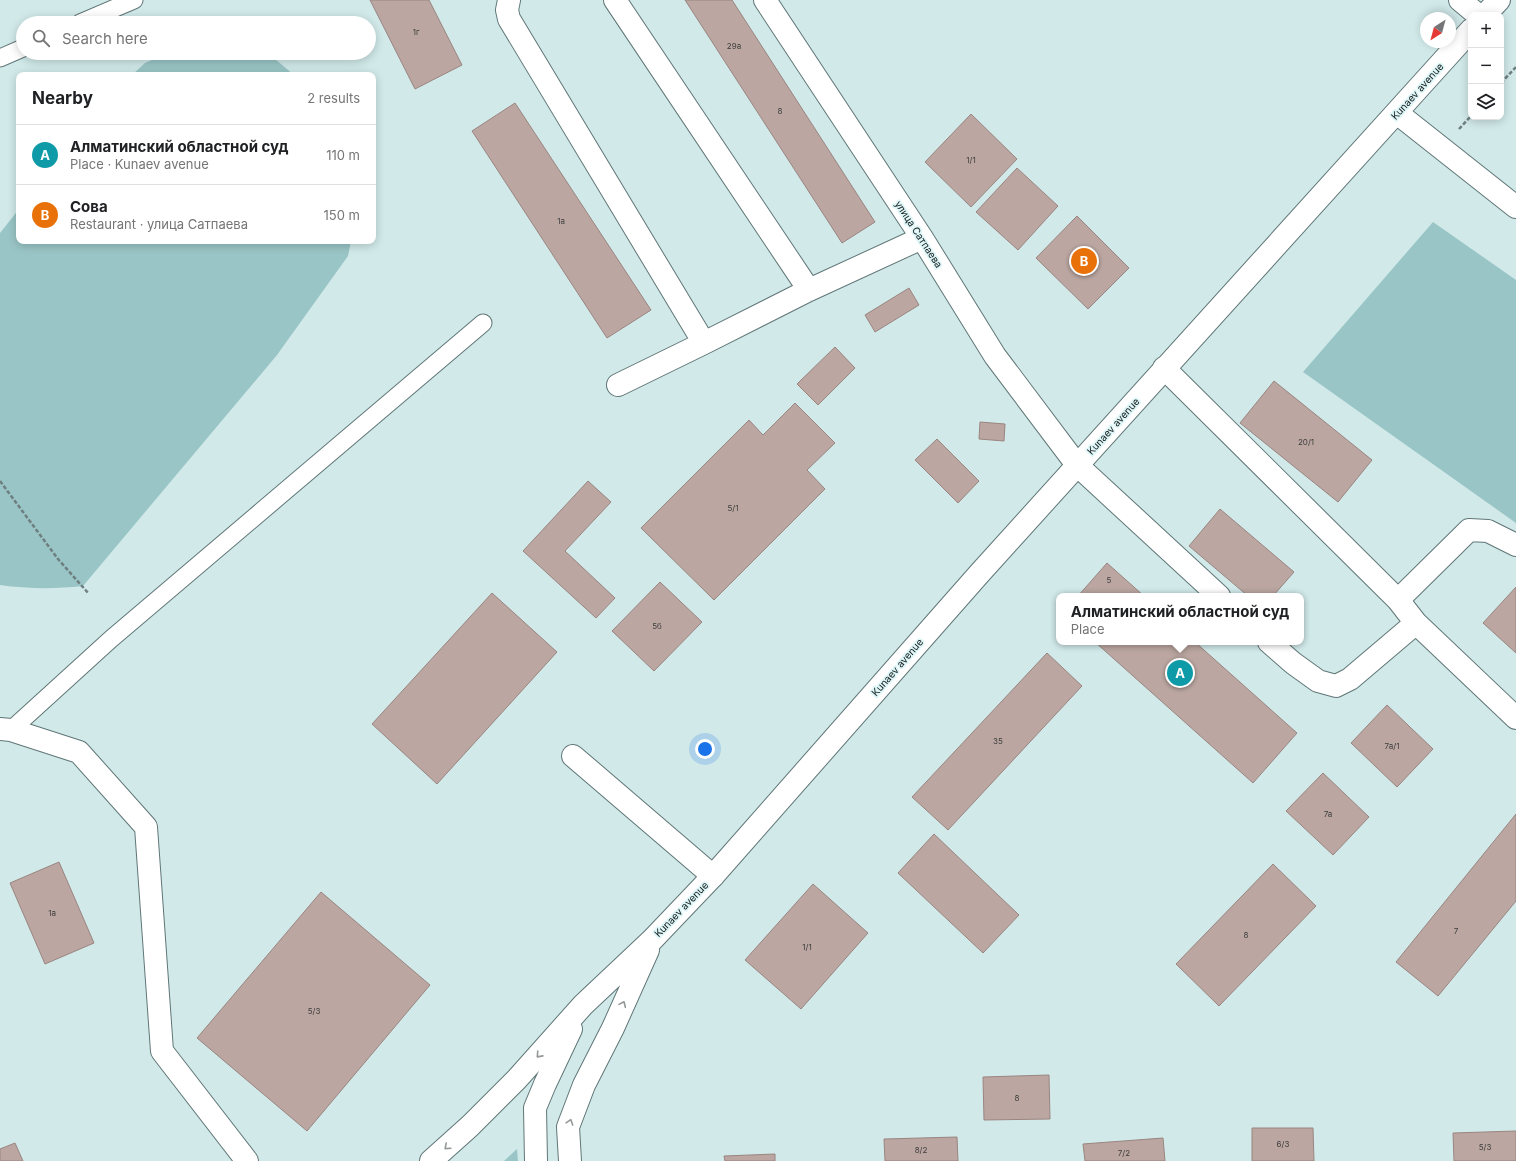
<!DOCTYPE html>
<html lang="en">
<head>
<meta charset="utf-8">
<style>
  body { margin:0; font-family:Inter,sans-serif; background:#f2f2f2; color:#202124 }
  .controls { position:absolute; right:12px; top:12px; display:grid; overflow:hidden; border-radius:8px; box-shadow:0 2px 10px #0003 }
  .controls button { width:36px; height:36px; display:grid; place-items:center; padding:0; border:0; border-bottom:1px solid #e0e0e0; background:#fff; color:#202124; font:20px sans-serif }
  .compass { position:absolute; left:1420px; top:12px; width:36px; height:36px; border-radius:50%; background:#fff; box-shadow:0 2px 10px #0003; rotate:216deg }
  .you { position:absolute; left:705px; top:749px; width:14px; height:14px; margin:-10px; border:3px solid #fff; border-radius:50%; background:#1a73e8; box-shadow:0 0 0 6px #1a73e833 }
  .badge { display:grid; place-items:center; width:26px; height:26px; border-radius:50%; background:#0b8043; color:#fff; font-size:13px; font-weight:700 }
  .pin { position:absolute; translate:-50% -50%; border:2px solid #fff; box-shadow:0 1px 4px #0006 }
  .popup { position:absolute; left:1056px; top:593px; width:248px; height:52px; box-sizing:border-box; display:grid; place-content:center; border-radius:8px; background:#fff; filter:drop-shadow(0 1px 3px #0005); font-size:13px; white-space:nowrap; color:#757577 }
  .popup b { font-size:15px; color:#202124 }
  .popup::after { content:''; position:absolute; left:50%; top:100%; margin-left:-8px; border:8px solid transparent; border-top-color:#fff }
  .list { margin:0; padding:0; list-style:none }
  h2 { display:flex; justify-content:space-between; align-items:center; height:52px; margin:0; padding:0 16px; font-size:17px }
  h2 small { font-size:13px; font-weight:400; color:#757577 }
  .list li { display:grid; grid-template-columns:26px 1fr auto; gap:12px; align-items:center; box-sizing:border-box; height:60px; padding:0 16px; border-top:1px solid #e0e0e0 }
  .list b { display:block; font-size:15px; white-space:nowrap }
  .list p { margin:0; font-size:13px; white-space:nowrap; color:#757577 }
  .list em { font-size:13px; font-style:normal; color:#757577 }
  .icon { flex:none; width:22px; height:22px; fill:none; stroke:currentColor; stroke-width:2; stroke-linecap:round; stroke-linejoin:round }
  .map { position:relative; flex:none; width:1516px; height:1161px; overflow:hidden }
  .search { position:absolute; background:#fff; box-shadow:0 2px 10px #0003; left:16px; top:16px; width:360px; height:44px; display:flex; align-items:center; gap:10px; box-sizing:border-box; padding:0 14px; border-radius:22px; color:#757577; font-size:15px }
  .panel { position:absolute; background:#fff; box-shadow:0 2px 10px #0003; left:16px; top:72px; width:360px; height:172px; border-radius:8px }
  .map>svg:first-child { display:block }
  .green { fill:#9ac5c6 }
  .building { fill:#bba6a1; stroke:#9a8581 }
  .lines { fill:none; stroke-linecap:round; stroke-linejoin:round }
  .service-casing { stroke:#607677; stroke-width:19 }
  .minor-casing { stroke:#607677; stroke-width:24 }
  .secondary-casing { stroke:#607677; stroke-width:24 }
  .path { stroke:#6f7f80; stroke-width:2.5; stroke-dasharray:4 2; stroke-linecap:butt }
  .service { stroke:#fff; stroke-width:17 }
  .minor { stroke:#fff; stroke-width:22 }
  .secondary { stroke:#fff; stroke-width:22 }
  .oneway { stroke:#959899 }
  .labels { text-anchor:middle; stroke-width:3.5; stroke-linejoin:round; paint-order:stroke }
  .number-label { font-size:8px; fill:#3d3e3d }
  .street-label { font-size:10px; fill:#131b1c; stroke:#def6f7 }
</style>
</head>
<body>
<div class="map">
<svg width="1516" height="1161" viewBox="0 0 1516 1161">
  <rect width="100%" height="100%" fill="#d1e9e9"/>
  <path class="green" d="M168,53H256L275,59L294,75H132L145,63Z
    M19,209V241H351L348,256L277,355L83,586C55,589 28,589 0,585V233Z
    M1433,222L1516,280V523L1303,372Z
    M517,1149L518,1161H504Z"/>
  <path class="building" d="M370,0H429L462,65L415,89Z
    M685,0H732L875,222L842,243Z
    M515,103L651,310L607,338L472,131Z
    M971,114L1017,159L971,207L925,162Z
    M1017,168L1058,206L1018,250L976,212Z
    M1077,216L1129,268L1088,309L1036,258Z
    M909,288L919,305L875,332L865,315Z
    M835,347L855,368L818,405L797,384Z
    M1274,381L1372,460L1338,502L1240,423Z
    M795,403L835,443L807,470L825,489L714,600L641,528L749,420L763,435Z
    M980,422L1005,424L1004,441L979,439Z
    M937,439L979,481L958,503L915,460Z
    M588,481L611,502L565,551L615,598L596,618L523,551Z
    M1220,509L1294,572L1273,596H1248L1189,546Z
    M1107,563L1144,596H1078Z
    M660,582L702,622L654,671L612,631Z
    M1516,587V653L1483,623Z
    M492,593L557,652L437,784L372,724Z
    M1095,642H1195L1297,733L1253,783Z
    M1047,653L1082,686L948,830L912,797Z
    M1387,705L1433,749L1397,787L1351,743Z
    M1323,773L1369,817L1333,855L1286,811Z
    M1516,814V901L1438,996L1396,962Z
    M934,834L1019,915L983,953L898,873Z
    M59,862L94,943L45,964L10,883Z
    M1273,864L1316,906L1219,1006L1176,964Z
    M813,884L868,933L801,1009L745,960Z
    M321,892L430,985L307,1131L197,1038Z
    M1049,1075L1050,1119L984,1120L983,1077Z
    M1252,1128H1313L1314,1161H1252Z
    M1516,1131V1161H1454L1453,1133Z
    M957,1137L958,1161H885L884,1139Z
    M1163,1138L1165,1161H1085L1083,1144Z
    M15,1143L23,1161H0V1149Z
    M775,1154V1161H725L724,1156Z"/>
  <g class="lines">
    <defs>
      <path id="service" d="M80,23L134,0
        M0,58L23,48
        M11,730L111,639L483,323"/>
      <path id="minor" d="M509,0L507,10L509,19L704,343
        M615,0L809,290
        M765,0L922,238L995,356L1077,465L1219,596
        M1460,0L1478,15
        M1397,113L1516,207
        M1164,368L1398,600L1416,623L1516,718
        M618,385L704,343L809,290L922,238
        M1398,600L1469,530L1488,531L1516,545
        M1269,642L1293,663L1318,681L1336,686L1350,679L1416,623
        M0,729L11,730L79,752L146,827L162,1051L247,1161
        M573,756L713,876"/>
      <path id="secondary" d="M1485,15L1499,0
        M431,1161L470,1126L517,1079L583,1005L652,940L713,876L979,574L1471,30
        M536,1161L535,1108L545,1084L571,1029
        M570,1161L568,1127L584,1085L613,1028L648,950"/>
    </defs>
    <use href="#service" class="service-casing"/>
    <use href="#minor" class="minor-casing"/>
    <use href="#secondary" class="secondary-casing"/>
    <path class="path" d="M1501,83L1516,67
      M1459,129L1471,116
      M0,481L58,559L89,594"/>
    <use href="#service" class="service"/>
    <use href="#minor" class="minor"/>
    <use href="#secondary" class="secondary"/>
  </g>
  <defs><path id="oneway-chevron" d="M-2-3.5L2.5 0L-2 3.5" fill="none" stroke-width="1.6" stroke-linecap="round" stroke-linejoin="round"/></defs>
  <g class="oneway">
    <use href="#oneway-chevron" transform="translate(623 1004) rotate(-66)"/>
    <use href="#oneway-chevron" transform="translate(539 1055) rotate(132)"/>
    <use href="#oneway-chevron" transform="translate(570 1122) rotate(-72)"/>
    <use href="#oneway-chevron" transform="translate(447 1147) rotate(138)"/>
  </g>
  <g class="labels">
    <g class="number-label">
      <text x="416" y="35">1г</text>
      <text x="734" y="49">29a</text>
      <text x="780" y="114">8</text>
      <text x="971" y="163">1/1</text>
      <text x="561" y="224">1а</text>
      <text x="1306" y="445">20/1</text>
      <text x="733" y="511">5/1</text>
      <text x="1109" y="583">5</text>
      <text x="657" y="629">5б</text>
      <text x="998" y="744">35</text>
      <text x="1392" y="749">7а/1</text>
      <text x="1328" y="817">7а</text>
      <text x="52" y="916">1а</text>
      <text x="1456" y="934">7</text>
      <text x="1246" y="938">8</text>
      <text x="807" y="950">1/1</text>
      <text x="314" y="1014">5/3</text>
      <text x="1017" y="1101">8</text>
      <text x="1283" y="1147">6/3</text>
      <text x="1485" y="1150">5/3</text>
      <text x="921" y="1153">8/2</text>
      <text x="1124" y="1156">7/2</text>
    </g>
    <g class="street-label">
      <text transform="translate(1417 91) rotate(-48)" y="4">Kunaev avenue</text>
      <text transform="translate(919 234) rotate(57)" y="4">улица Сатпаева</text>
      <text transform="translate(1113 426) rotate(-48)" y="4">Kunaev avenue</text>
      <text transform="translate(897 667) rotate(-49)" y="4">Kunaev avenue</text>
      <text transform="translate(681 909) rotate(-46)" y="4">Kunaev avenue</text>
    </g>
  </g>
</svg>
<div class="controls">
<button>+</button>
<button>−</button>
<button><svg class="icon" aria-label="layers" viewBox="0 0 24 24"><path d="M12 4l9 5-9 5-9-5zM3 14l9 5 9-5"/></svg></button>
</div>
<svg class="compass" viewBox="-18 -18 36 36"><path d="M0-13l5 13h-10z" fill="#e53935"/><path d="M0 13l5-13h-10z" fill="#757577"/></svg>
<div class="you"></div>
<div class="pin badge" style="left:1180px;top:673px;background:#0f9aa8">A</div>
<div class="popup"><b>Алматинский областной суд</b>Place</div>
<div class="pin badge" style="left:1084px;top:261px;background:#e8710a">B</div>
<div class="search"><svg class="icon" aria-label="search" viewBox="0 0 24 24"><circle cx="10" cy="10" r="6"/><path d="M15 15l6 6"/></svg>Search here</div>
<section class="panel">
<h2>Nearby<small>2 results</small></h2>
<ul class="list">
<li><span class="badge" style="background:#0f9aa8">A</span><div><b>Алматинский областной суд</b><p>Place · Kunaev avenue</p></div><em>110 m</em></li>
<li><span class="badge" style="background:#e8710a">B</span><div><b>Сова</b><p>Restaurant · улица Сатпаева</p></div><em>150 m</em></li>
</ul>
</section>
</div>
</body>
</html>
